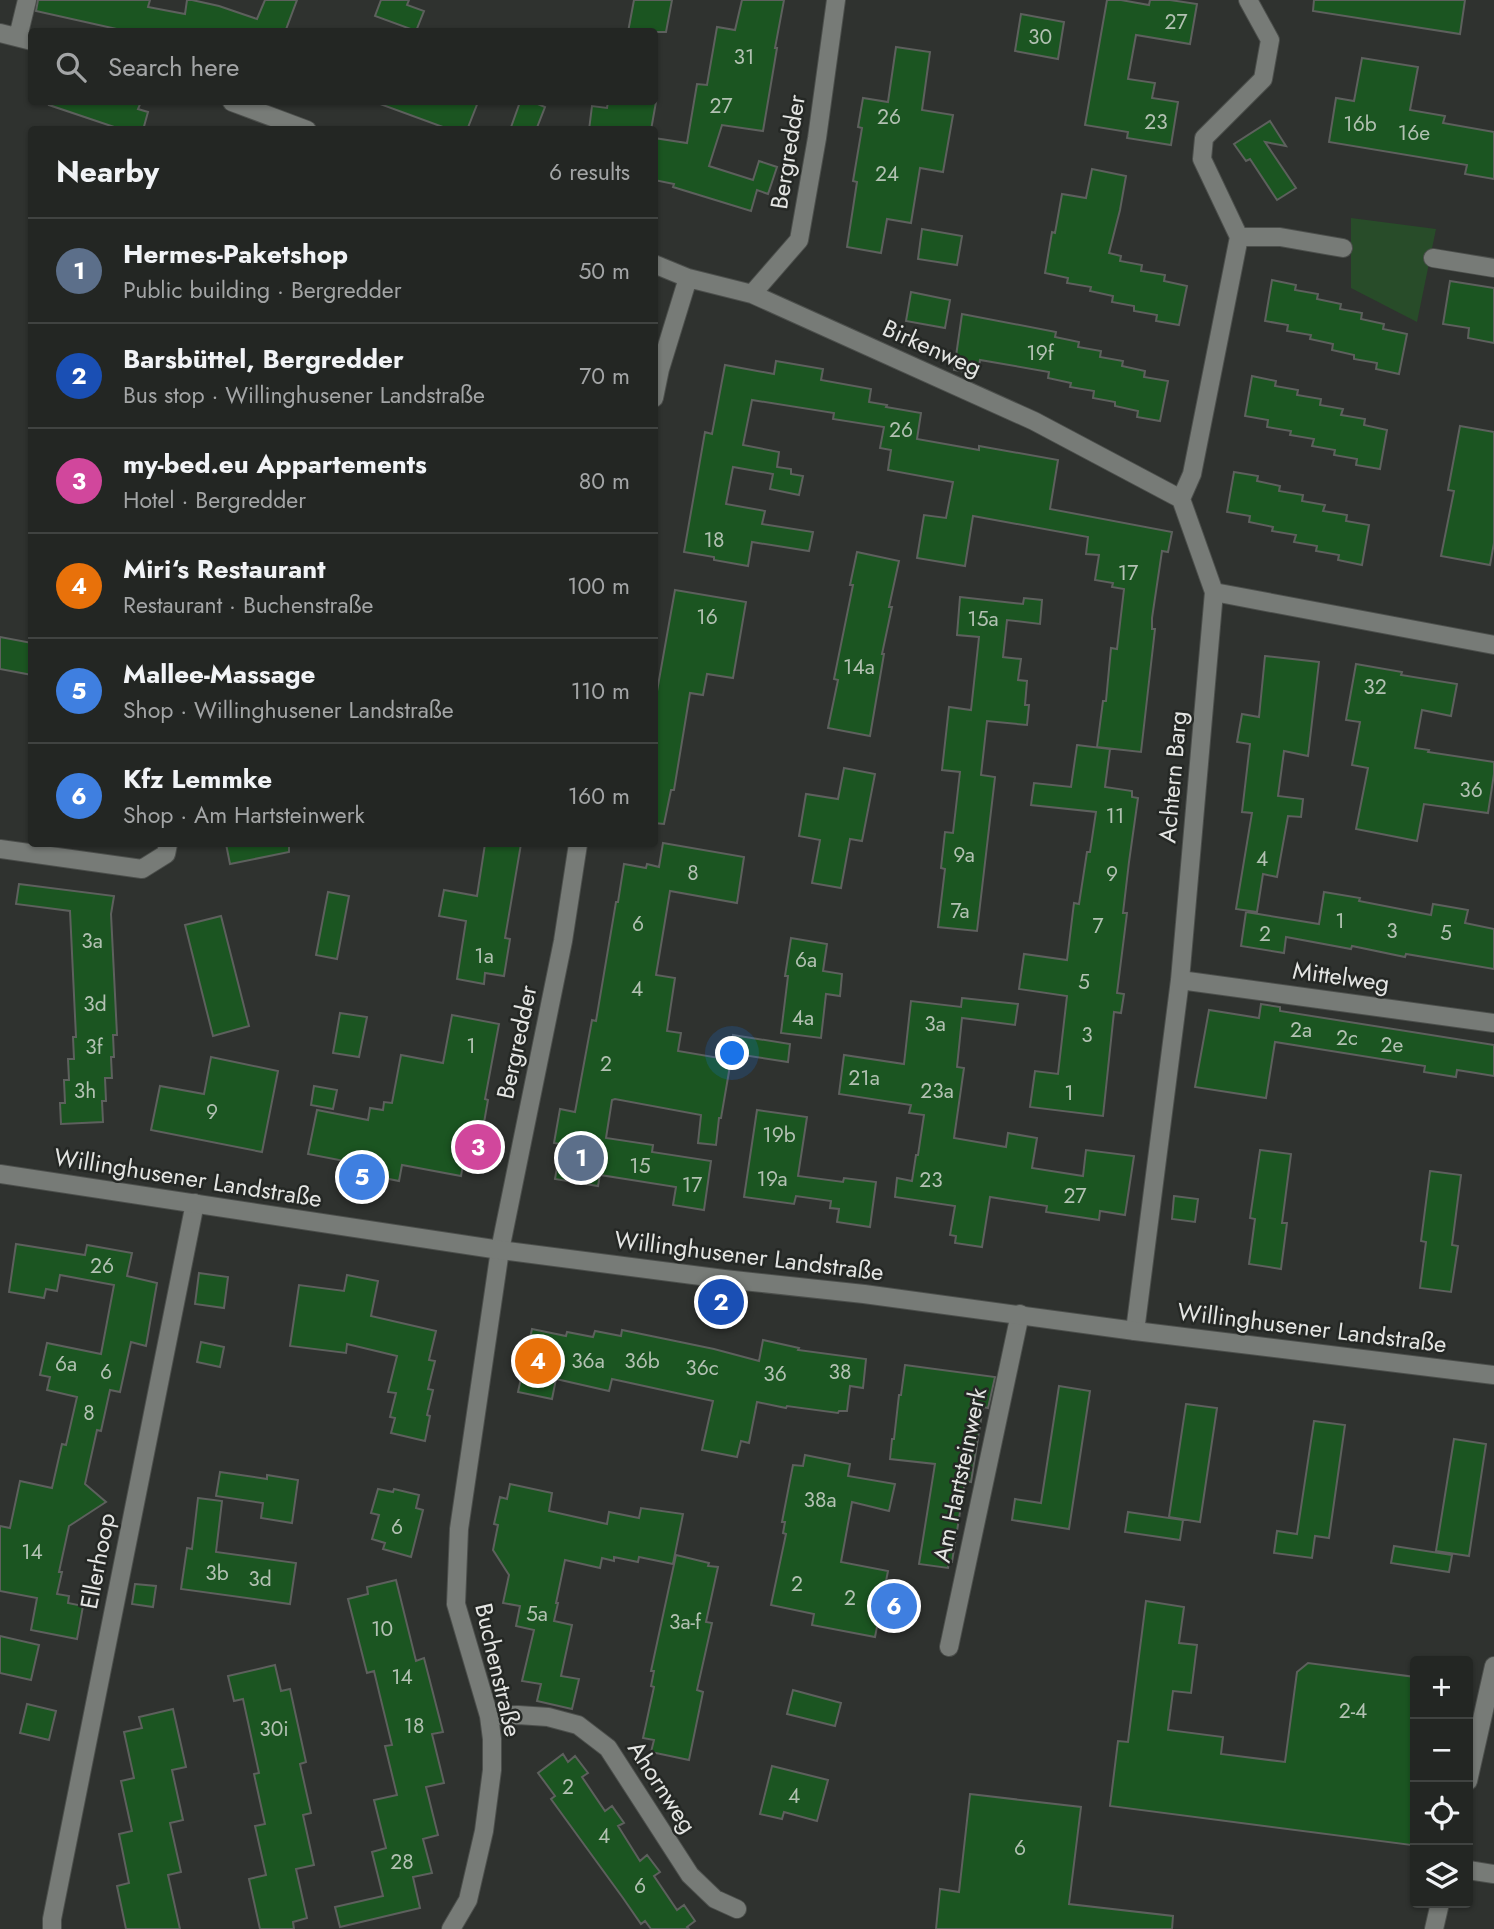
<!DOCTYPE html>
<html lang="en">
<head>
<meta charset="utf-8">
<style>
  body { margin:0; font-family:Jost,sans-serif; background:#2f3230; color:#f1f3f6 }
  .controls { position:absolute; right:21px; bottom:21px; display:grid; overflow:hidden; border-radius:7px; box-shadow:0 2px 5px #0004 }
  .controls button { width:63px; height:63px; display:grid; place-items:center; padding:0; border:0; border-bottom:2px solid #404341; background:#232623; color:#f1f3f6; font:35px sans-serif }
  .you { position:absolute; left:733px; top:1054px; width:24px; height:24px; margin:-18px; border:5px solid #fff; border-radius:50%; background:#1a73e8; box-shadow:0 0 0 10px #1a73e833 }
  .badge { display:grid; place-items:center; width:46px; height:46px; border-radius:50%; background:#8c9099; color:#fff; font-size:23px; font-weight:700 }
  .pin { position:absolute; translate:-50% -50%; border:4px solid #fff; box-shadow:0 2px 7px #0006 }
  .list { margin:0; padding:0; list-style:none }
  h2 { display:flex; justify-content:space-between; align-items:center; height:91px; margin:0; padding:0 28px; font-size:30px }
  h2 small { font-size:23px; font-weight:400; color:#a3a5a6 }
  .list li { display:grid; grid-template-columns:46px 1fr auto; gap:21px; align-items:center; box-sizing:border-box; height:105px; padding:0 28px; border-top:2px solid #404341 }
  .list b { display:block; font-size:26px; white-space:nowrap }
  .list p { margin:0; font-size:23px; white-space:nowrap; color:#a3a5a6 }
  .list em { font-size:23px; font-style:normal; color:#a3a5a6 }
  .icon { flex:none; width:38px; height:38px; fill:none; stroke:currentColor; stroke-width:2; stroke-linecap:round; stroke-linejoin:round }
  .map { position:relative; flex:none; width:1494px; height:1929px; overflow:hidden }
  .search { position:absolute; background:#232623; box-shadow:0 2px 5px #0004; left:28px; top:28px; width:630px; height:77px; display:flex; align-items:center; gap:18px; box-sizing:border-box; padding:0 24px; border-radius:7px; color:#a3a5a6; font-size:26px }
  .panel { position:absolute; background:#232623; box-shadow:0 2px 5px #0004; left:28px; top:126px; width:630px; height:721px; border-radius:7px }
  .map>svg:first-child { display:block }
  .green { fill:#284c29 }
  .building { fill:#1b5521; stroke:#5d605d; stroke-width:2 }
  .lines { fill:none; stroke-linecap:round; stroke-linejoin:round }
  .minor-casing { stroke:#4c4f4c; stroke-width:20 }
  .tertiary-casing { stroke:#4c4f4c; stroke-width:20 }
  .minor { stroke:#777b77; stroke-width:18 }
  .tertiary { stroke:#777b77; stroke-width:18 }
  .labels { text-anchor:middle; stroke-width:5; stroke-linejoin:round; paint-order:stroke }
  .number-label { font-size:21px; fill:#b2c1b2 }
  .street-label { font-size:24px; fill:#e4e5e3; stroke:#252825 }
</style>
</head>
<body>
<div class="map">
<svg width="1494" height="1929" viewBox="0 0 1494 1929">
  <rect width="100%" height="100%" fill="#2f322f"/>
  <path class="green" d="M1351,218L1436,229L1417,322L1351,288Z"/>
  <path class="building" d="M38,0H150L148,7L185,14L187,0H192L219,6L257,19L265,0H297L285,32H130L36,11Z
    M381,0H409L407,5L424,11L416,31L375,16Z
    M634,0H672L666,32H628Z
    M742,0H784L775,48H777L763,131L722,125L709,166L753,180L759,161L777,167L768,194L757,190L751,211L673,187L674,184L654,180V138L687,143L697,84L707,85L717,27L735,30Z
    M1107,0H1121L1149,5L1150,0H1170L1197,4L1190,44L1136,35L1128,79L1155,83L1152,98L1178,102L1171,145L1127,138L1128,132L1085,125Z
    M1314,0H1465L1460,34L1313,11Z
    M1021,14L1064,22L1058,59L1015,51Z
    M896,47L930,52L922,110L953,115L943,172L920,168L911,223L887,219L881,253L847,247L857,182L853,181L862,128L858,127L863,98L888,102Z
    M1362,58L1418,67L1410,110L1445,116L1443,123L1494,132V179L1465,174L1467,165L1329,142L1336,98L1354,101Z
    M50,102H141L138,109L148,112L143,130H123L49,105Z
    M381,102H478L467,130H451L380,104Z
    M520,102H533L545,107L536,130H510Z
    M608,102H656L651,130H589L592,106L607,108Z
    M1270,121L1286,146L1265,142L1296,188L1277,200L1250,159L1246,161L1234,144Z
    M1092,169L1126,176L1120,210L1109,253L1121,256L1120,261L1142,265L1141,271L1165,275L1164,281L1187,286L1179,325L1156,321L1157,315L1134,311V306L1112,302L1113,296L1090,291L1091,287L1067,283L1068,278L1045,273L1052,232L1055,233L1062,194L1086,198Z
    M922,229L962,236L957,265L918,259Z
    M1272,280L1296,285L1295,290L1318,294L1317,299L1341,304L1340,309L1362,313L1361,319L1384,324L1383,329L1407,334L1399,374L1376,369L1377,363L1354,359V355L1332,350L1333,344L1310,339L1311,335L1287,331L1288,325L1265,321Z
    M1450,281L1494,288V343L1468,338L1469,328L1443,324Z
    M911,292L950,300L945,328L906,321Z
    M962,314L1056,332L1055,337L1079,342L1078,347L1101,351L1100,357L1123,361L1122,366L1145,371L1144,377L1168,381L1160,421L1137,417L1138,411L1115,406V402L1093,398L1094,391L1070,387L1071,383L1048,378L1049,372L980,360L978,374L954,370Z
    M776,361L823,369L821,380L871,389L869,402L887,405L886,407L921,413L917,439L979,450V446L1058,460L1050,509L1172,532L1168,552L1162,551L1152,618V629H1155L1141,752L1097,747L1103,701H1106L1111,648L1117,649L1124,589L1112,587L1113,583L1095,580L1099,555L1086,554L1088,537L973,516L965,566L917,558L924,515L946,518L953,482L888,470L891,450L880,448L884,427L833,419L834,413L752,400L743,445L779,452L777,467L791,469V474L803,476L799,495L770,489L773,474L733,467L726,504L765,511L762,524L813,532L809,551L752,542L748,566L714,560V557L684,552L705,432L712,434L725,365L774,374Z
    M1252,376L1276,381L1275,386L1298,390L1297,395L1321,399L1320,405L1343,409L1341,415L1365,419L1364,425L1387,430L1380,469L1356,465L1357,459L1334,455L1335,450L1312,446L1314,439L1290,435L1291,431L1267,427L1268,420L1245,416Z
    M1460,426L1494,432V543L1490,565L1441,556L1454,491L1448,490Z
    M1234,472L1258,476L1257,481L1280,486L1279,491L1303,495L1302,501L1325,505L1323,511L1347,515L1346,521L1369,525L1362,565L1338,560L1339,555L1316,551L1317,546L1294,542L1296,535L1272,531L1273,527L1249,522L1250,516L1227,512Z
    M857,552L899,561L889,607H892L882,654H884L870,736L828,728L838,680L834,679L853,585H850Z
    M675,590L746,602L733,678L707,674L703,695L690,693L674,790H671L664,824L654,823V708Z
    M960,597L1023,604L1024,598L1042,600L1040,624L1007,620L1003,657L1021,659L1018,680L1027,681L1025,705H1029L1027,725L987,721L981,775L995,777L977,931L938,927L945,869L941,868L945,832L953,833L960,772L942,770L949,707L971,710L979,637L957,635Z
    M0,637L32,643V675L0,669Z
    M1265,656L1319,662L1308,756L1284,751L1278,796L1303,799L1301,817L1288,816L1277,877L1263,874L1257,912L1236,909L1252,813L1242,812L1250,744L1237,742L1242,714L1259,717Z
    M1356,664L1402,672L1401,675L1457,684L1451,716L1422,710L1415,748L1429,750L1428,752L1494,762V774L1488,813L1424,804L1417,841L1356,829L1368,768L1352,765L1360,722L1346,720Z
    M1077,745L1110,749L1105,787L1132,791V797L1138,798L1129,862L1123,913H1127L1117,993L1124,994L1121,1013L1114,1012L1103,1116L1030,1107L1035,1071L1058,1074L1067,996L1019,989L1024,954L1067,960L1074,903L1079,904L1087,852H1090L1096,812L1031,805L1034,783L1071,787Z
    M844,768L875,774L862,841L850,839L841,888L812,883L820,840L799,836L806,794L838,799Z
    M663,843L744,857L737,903L670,891L656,975L675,978L667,1031L681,1033L678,1051L731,1060L721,1118H719L716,1145L698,1143L701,1115L615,1099L612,1100L606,1138L653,1145L652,1152L711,1161L704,1210L673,1205L676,1187L600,1175L598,1186L555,1179L561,1144L554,1143L560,1109L575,1112L592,1020L596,1021L616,902H618L624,864L646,868L647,864L659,867Z
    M226,844H289V852L230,864Z
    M485,844H521L505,938L510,939L504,976L485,973L484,984L457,979L466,921L439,916L444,890L477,896Z
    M19,884L114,896L111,914L117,1035H113L114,1057H111L112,1078H105L106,1101H102L103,1122L61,1124L60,1103H65L64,1080H69L68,1059H74L73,1037H76L70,911L16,904Z
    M328,892L349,896L337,959L316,955Z
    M1324,892L1360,898L1359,901L1431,915L1433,904L1468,910L1465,923L1494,929V969L1406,954L1405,957L1352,946L1351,949L1286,937L1284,953L1241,946L1246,912L1319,924Z
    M221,916L249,1026L213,1036L185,925Z
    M791,938L827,944L823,971L842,974L840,996L826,994L821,1038L781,1033L788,976H785Z
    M962,998L1018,1004L1015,1025L962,1018L957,1067L964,1068L954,1138L1006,1147L1008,1133L1037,1138L1032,1168L1083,1176L1086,1150L1134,1156L1125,1215L1100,1211L1099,1220L1046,1212L1047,1206L990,1197L982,1247L955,1243L956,1236L950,1235L955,1206L895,1197L897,1178L912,1181L916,1155H918L924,1115L909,1113L911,1105L839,1094L844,1055L904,1064L911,1001L961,1007Z
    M1261,1004L1280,1007V1011L1494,1045V1076L1457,1070L1456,1077L1424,1072L1425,1066L1275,1042L1266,1098L1195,1087L1209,1010L1259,1018Z
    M340,1013L367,1017L359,1057L333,1053Z
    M452,1015L499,1024L485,1099L488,1100L482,1134L469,1132L461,1176L402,1165L399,1181L359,1173L360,1164L308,1154L317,1110L368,1120L370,1108L383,1110L384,1102L392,1103L401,1055L443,1063Z
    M733,1035L790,1044L788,1062L730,1053Z
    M211,1057L278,1071L262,1152L151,1130L160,1086L204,1094Z
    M314,1086L337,1090L333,1109L311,1105Z
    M757,1110L807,1117L798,1176L843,1182L844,1178L876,1182L870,1227L837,1222L839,1209L830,1208L831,1201L796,1196L794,1204L744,1197Z
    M1260,1150L1291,1154L1282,1223H1287L1281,1269L1249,1264L1255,1219L1250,1218Z
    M1430,1171L1461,1175L1452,1245L1458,1246L1451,1292L1420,1288L1426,1242L1421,1241Z
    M1174,1196L1198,1199L1195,1222L1172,1219Z
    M16,1244L85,1255L87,1245L132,1253L127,1276L157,1283L146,1346L131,1342L120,1392L110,1390L101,1431L97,1430L85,1484L106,1502L69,1526L59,1572H62L57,1594L69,1596L68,1603L83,1606L77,1639L31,1630L37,1598L0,1591V1526L10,1528L20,1481L52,1488L62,1444L66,1445L77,1397L47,1390L50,1377L40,1375L47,1343L101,1354L114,1285L60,1275L57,1291L46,1289L44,1298L9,1292Z
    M199,1273L228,1277L224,1308L195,1304Z
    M347,1275L378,1281L371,1316L436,1331L429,1360L435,1361L428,1389L433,1390L427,1415L430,1416L425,1441L391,1433L395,1418L390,1417L396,1393L388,1392L397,1356L347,1344L346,1353L290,1346L299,1285L344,1291Z
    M532,1329L566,1336L567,1332L593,1337L595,1331L621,1336L622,1330L714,1349L759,1361L763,1340L799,1348L798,1350L866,1359L863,1388L850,1386L847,1411H839L838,1413L787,1406L786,1408L757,1402L749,1443L741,1441L737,1457L702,1450L713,1401L612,1379L609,1391L556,1379L552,1399L518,1392Z
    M201,1342L224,1347L220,1367L197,1362Z
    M905,1365L995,1377L988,1408L983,1407L971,1482L965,1481L952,1562H949L948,1568L919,1564L935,1464L890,1459L892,1439H894L899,1395H901Z
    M1059,1386L1090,1391L1069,1529L1012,1520L1015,1499L1041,1503Z
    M1186,1404L1217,1408L1200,1522L1169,1517Z
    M1314,1421L1345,1425L1329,1538L1315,1536L1312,1558L1274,1553L1277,1531L1297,1534Z
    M1454,1439L1486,1444L1469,1556L1436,1551Z
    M805,1455L850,1464L848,1476L895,1484L889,1511L852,1502L841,1562L888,1571L875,1637L812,1625L814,1614L771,1605L786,1534L783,1533L785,1522H782L793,1465L803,1466Z
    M220,1472L267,1479V1475L298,1480L292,1523L261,1518L263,1503L216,1496Z
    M510,1484L552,1493L549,1511L607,1524L609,1512L639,1518L641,1508L683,1514L673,1564L639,1557L638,1562L614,1557V1561L602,1558L600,1568L565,1560L556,1603H558L554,1621L572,1625L561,1676L579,1679L572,1709L537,1701L541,1684L522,1681L534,1630L516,1626L520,1606L503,1603L509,1575L493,1550L498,1525L494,1524L500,1497L507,1499Z
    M378,1489L393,1492L394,1489L419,1495L416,1508L423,1510L411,1557L383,1549L385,1543L372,1539L379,1515L371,1513Z
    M198,1498L222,1501L216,1552L296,1563L290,1604L181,1589L187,1548L192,1549Z
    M1128,1512L1183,1520L1180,1540L1125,1532Z
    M1394,1546L1452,1555L1449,1572L1391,1563Z
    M676,1555L709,1563L708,1566L718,1567L706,1622L712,1623L697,1690L703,1692L689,1760L651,1752L654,1740L643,1738L654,1687L651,1686L654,1671H651Z
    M396,1580L416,1661L424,1658L443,1732L432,1734L444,1783L426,1787L438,1835L423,1839L432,1873L413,1877L420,1908L340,1927L335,1907L383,1896L372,1852L386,1848L374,1800L397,1795L385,1746L392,1745L380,1696L374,1671L367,1673L348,1599L368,1594L367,1587Z
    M135,1584L156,1586L153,1607L132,1604Z
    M1146,1601L1184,1607L1179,1643L1197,1645L1191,1693L1173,1691L1168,1730L1223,1737L1221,1754L1285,1762L1297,1672L1308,1663L1415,1677V1816L1411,1845L1110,1806L1118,1741L1128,1742Z
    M0,1636L39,1645L31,1680L0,1673Z
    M275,1665L281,1691L290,1689L306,1762L300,1764L311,1813L303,1815L314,1865L296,1869L307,1918L293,1922L294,1929H260L249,1879L266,1875L255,1826L265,1824L254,1774L259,1773L243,1699L234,1701L228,1676Z
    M793,1690L841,1703L835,1726L787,1714Z
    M27,1704L56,1711L49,1740L20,1733Z
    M173,1709L186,1767L172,1770L183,1820L170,1823L181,1872L168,1875L180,1929H126L117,1886L129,1883L119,1834L132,1831L121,1781L134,1778L124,1732L142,1728L139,1717Z
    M563,1754L568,1762L575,1756L588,1773L582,1777L605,1811L612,1806L624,1823L618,1826L640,1861L647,1855L660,1872L654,1876L677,1910L684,1905L695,1921L687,1927L689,1929H651L645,1921L641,1924L623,1898L551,1799L555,1796L538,1773Z
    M772,1766L828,1780L817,1821L784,1812L782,1819L760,1814Z
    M970,1794L1081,1807L1069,1904L1173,1916L1172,1929H936L940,1889L959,1892Z"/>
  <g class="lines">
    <defs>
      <path id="minor" d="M0,33L32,41
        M18,37L27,0
        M232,102L307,130
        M1239,237H1280L1343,248
        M1433,258L1494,268
        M654,264L688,278L752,294L1034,421L1181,499
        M752,294L799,240L817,138L836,0
        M654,398L660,369L688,278
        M1214,592L1494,645
        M0,849L142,869L166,854L168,844
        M1180,980L1494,1023
        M1135,1331L1180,980L1214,592L1181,499L1192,474L1239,237L1202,159L1204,138L1263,79L1270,40L1248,0
        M949,1647L1020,1314
        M489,1716L518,1715L548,1717L578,1725L608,1748L690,1875L715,1899L737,1909
        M1468,1781L1494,1666
        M1468,1870L1494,1874
        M52,1929V1919L195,1203
        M451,1929L468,1900L484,1831L492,1770V1739L489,1716L456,1604L459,1529L500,1250L563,941L578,844
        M1434,1929L1440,1903"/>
      <path id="tertiary" d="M0,1174L500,1250L724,1279L864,1294L1135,1331L1494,1375"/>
    </defs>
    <use href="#minor" class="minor-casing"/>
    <use href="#tertiary" class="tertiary-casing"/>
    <use href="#minor" class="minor"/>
    <use href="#tertiary" class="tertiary"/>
  </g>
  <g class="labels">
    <g class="number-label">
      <text x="1176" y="29">27</text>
      <text x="1040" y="44">30</text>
      <text x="744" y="64">31</text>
      <text x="721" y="113">27</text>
      <text x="889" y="124">26</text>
      <text x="1156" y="129">23</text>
      <text x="1360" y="131">16b</text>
      <text x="1414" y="140">16e</text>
      <text x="887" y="181">24</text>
      <text x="1040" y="360">19f</text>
      <text x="901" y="437">26</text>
      <text x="714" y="547">18</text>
      <text x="1128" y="580">17</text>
      <text x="707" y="624">16</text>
      <text x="983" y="626">15a</text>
      <text x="859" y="674">14a</text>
      <text x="1375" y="694">32</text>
      <text x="1471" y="797">36</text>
      <text x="1115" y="823">11</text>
      <text x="964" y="862">9a</text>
      <text x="1262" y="866">4</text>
      <text x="693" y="880">8</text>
      <text x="1112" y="881">9</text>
      <text x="960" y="918">7a</text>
      <text x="1340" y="928">1</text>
      <text x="638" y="931">6</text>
      <text x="1098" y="933">7</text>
      <text x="1392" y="938">3</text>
      <text x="1446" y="940">5</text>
      <text x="1265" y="941">2</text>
      <text x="92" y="948">3a</text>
      <text x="484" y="963">1a</text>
      <text x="806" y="967">6a</text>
      <text x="1084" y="989">5</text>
      <text x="637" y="996">4</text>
      <text x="95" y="1011">3d</text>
      <text x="803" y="1025">4a</text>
      <text x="935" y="1031">3a</text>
      <text x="1301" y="1037">2a</text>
      <text x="1087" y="1042">3</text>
      <text x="1347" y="1045">2c</text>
      <text x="1392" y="1052">2e</text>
      <text x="471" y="1053">1</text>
      <text x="94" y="1054">3f</text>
      <text x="606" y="1071">2</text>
      <text x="864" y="1085">21a</text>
      <text x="85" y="1098">3h</text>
      <text x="937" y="1098">23a</text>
      <text x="1069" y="1100">1</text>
      <text x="212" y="1119">9</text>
      <text x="779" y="1142">19b</text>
      <text x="640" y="1173">15</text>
      <text x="772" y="1186">19a</text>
      <text x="931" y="1187">23</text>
      <text x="692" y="1192">17</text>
      <text x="1075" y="1203">27</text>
      <text x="102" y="1273">26</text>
      <text x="588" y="1368">36a</text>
      <text x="642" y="1368">36b</text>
      <text x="66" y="1371">6a</text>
      <text x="702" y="1375">36c</text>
      <text x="106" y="1379">6</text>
      <text x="840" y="1379">38</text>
      <text x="775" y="1381">36</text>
      <text x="89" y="1420">8</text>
      <text x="820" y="1507">38a</text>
      <text x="397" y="1534">6</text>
      <text x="32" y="1559">14</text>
      <text x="217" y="1580">3b</text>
      <text x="260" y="1586">3d</text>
      <text x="797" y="1591">2</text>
      <text x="850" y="1605">2</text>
      <text x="537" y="1621">5a</text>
      <text x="685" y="1629">3a-f</text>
      <text x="382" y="1636">10</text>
      <text x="402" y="1684">14</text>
      <text x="1353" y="1718">2-4</text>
      <text x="414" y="1733">18</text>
      <text x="274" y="1736">30i</text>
      <text x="568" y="1794">2</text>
      <text x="794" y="1803">4</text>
      <text x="604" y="1843">4</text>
      <text x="1020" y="1855">6</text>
      <text x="402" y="1869">28</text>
      <text x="640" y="1893">6</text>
    </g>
    <g class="street-label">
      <text transform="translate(788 152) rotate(-81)" y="8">Bergredder</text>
      <text transform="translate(932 348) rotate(24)" y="8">Birkenweg</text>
      <text transform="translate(1173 777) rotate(-85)" y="8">Achtern Barg</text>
      <text transform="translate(1341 977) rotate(8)" y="8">Mittelweg</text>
      <text transform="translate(517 1042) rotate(-78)" y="8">Bergredder</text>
      <text transform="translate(188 1178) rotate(9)" y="8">Willinghusener Landstraße</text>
      <text transform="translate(749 1256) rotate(7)" y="8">Willinghusener Landstraße</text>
      <text transform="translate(1312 1328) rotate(7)" y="8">Willinghusener Landstraße</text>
      <text transform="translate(960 1475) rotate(-78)" y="8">Am Hartsteinwerk</text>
      <text transform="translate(98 1561) rotate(-79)" y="8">Ellerhoop</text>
      <text transform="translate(498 1670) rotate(77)" y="8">Buchenstraße</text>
      <text transform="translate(662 1787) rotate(57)" y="8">Ahornweg</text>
    </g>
  </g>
</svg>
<div class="controls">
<button>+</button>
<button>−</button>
<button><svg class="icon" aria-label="locate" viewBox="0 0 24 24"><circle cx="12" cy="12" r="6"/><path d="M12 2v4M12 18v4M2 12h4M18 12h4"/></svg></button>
<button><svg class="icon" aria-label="layers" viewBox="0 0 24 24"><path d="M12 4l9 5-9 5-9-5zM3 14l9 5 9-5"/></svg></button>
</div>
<div class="you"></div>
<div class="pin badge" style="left:581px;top:1158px;background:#5c6f8a">1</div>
<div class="pin badge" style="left:721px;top:1302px;background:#1a4fb4">2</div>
<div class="pin badge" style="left:478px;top:1147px;background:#d1479c">3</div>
<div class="pin badge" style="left:538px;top:1361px;background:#e8710a">4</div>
<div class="pin badge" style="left:362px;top:1177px;background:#3f7fe0">5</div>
<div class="pin badge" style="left:894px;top:1606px;background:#3f7fe0">6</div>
<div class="search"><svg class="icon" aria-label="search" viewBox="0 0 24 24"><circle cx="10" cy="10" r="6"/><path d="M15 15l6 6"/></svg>Search here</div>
<section class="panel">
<h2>Nearby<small>6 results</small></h2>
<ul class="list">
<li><span class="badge" style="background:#5c6f8a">1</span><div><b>Hermes-Paketshop</b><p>Public building · Bergredder</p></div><em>50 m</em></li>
<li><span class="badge" style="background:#1a4fb4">2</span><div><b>Barsbüttel, Bergredder</b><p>Bus stop · Willinghusener Landstraße</p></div><em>70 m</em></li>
<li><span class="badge" style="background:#d1479c">3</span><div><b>my-bed.eu Appartements</b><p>Hotel · Bergredder</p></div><em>80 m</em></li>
<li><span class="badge" style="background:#e8710a">4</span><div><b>Miri‘s Restaurant</b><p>Restaurant · Buchenstraße</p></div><em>100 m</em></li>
<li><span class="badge" style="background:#3f7fe0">5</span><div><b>Mallee-Massage</b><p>Shop · Willinghusener Landstraße</p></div><em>110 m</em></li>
<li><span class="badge" style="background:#3f7fe0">6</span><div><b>Kfz Lemmke</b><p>Shop · Am Hartsteinwerk</p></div><em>160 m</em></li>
</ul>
</section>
</div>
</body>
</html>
